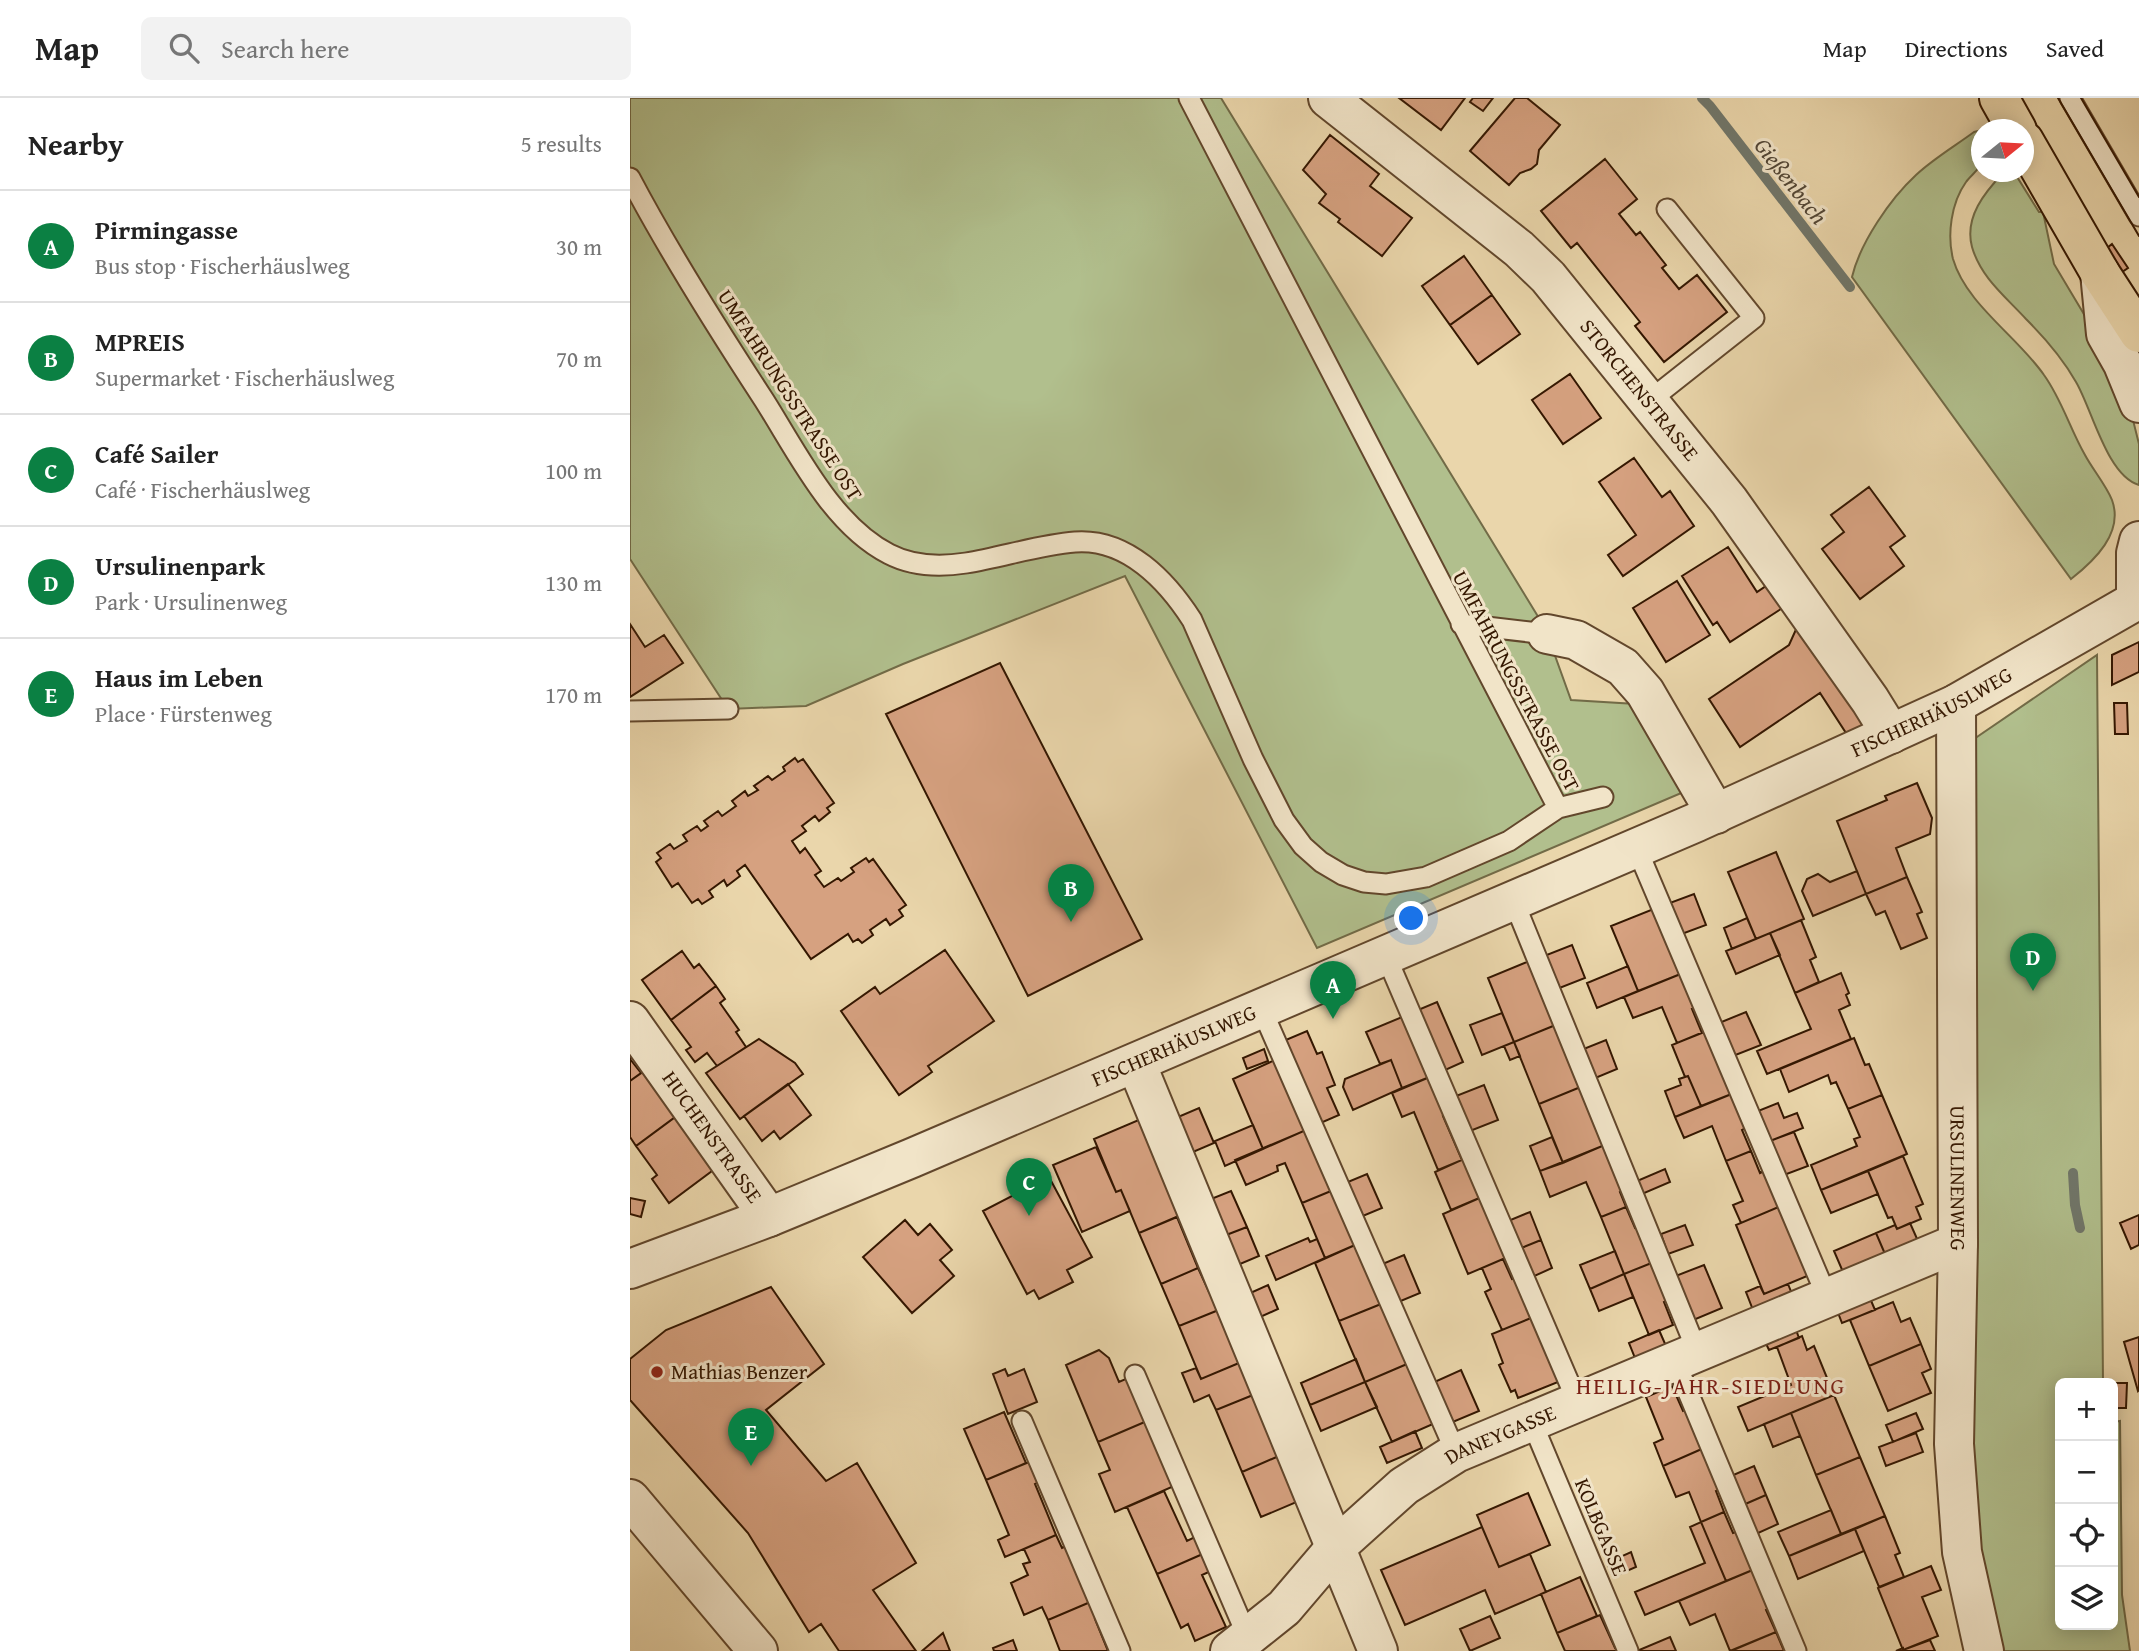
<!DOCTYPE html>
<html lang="en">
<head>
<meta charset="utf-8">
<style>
  body { margin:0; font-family:"Gentium Book Plus",serif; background:#f2f2f2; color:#222 }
  .controls { position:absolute; right:21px; bottom:21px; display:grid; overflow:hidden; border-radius:10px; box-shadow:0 4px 18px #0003 }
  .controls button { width:63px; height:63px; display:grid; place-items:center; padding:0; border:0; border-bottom:2px solid #e0e0e0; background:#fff; color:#222; font:35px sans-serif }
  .compass { position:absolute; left:1341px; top:21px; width:63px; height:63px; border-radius:50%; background:#fff; box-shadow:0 4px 18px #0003; rotate:72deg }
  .you { position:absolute; left:782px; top:821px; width:24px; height:24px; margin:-18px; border:5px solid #fff; border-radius:50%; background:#1a73e8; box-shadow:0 0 0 10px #1a73e833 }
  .badge { display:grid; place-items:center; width:46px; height:46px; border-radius:50%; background:#0b8043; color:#fff; font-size:23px; font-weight:700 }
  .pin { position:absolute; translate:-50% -58px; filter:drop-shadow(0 2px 4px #0008) }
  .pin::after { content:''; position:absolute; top:37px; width:24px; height:21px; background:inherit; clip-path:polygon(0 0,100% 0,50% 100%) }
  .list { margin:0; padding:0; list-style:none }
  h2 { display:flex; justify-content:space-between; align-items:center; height:91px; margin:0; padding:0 28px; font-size:30px }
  h2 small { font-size:23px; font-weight:400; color:#767676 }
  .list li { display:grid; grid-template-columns:46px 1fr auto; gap:21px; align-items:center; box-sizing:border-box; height:112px; padding:0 28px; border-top:2px solid #e0e0e0 }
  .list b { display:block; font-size:26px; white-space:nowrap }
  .list p { margin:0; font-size:23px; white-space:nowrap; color:#767676 }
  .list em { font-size:23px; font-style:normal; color:#767676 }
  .icon { flex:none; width:38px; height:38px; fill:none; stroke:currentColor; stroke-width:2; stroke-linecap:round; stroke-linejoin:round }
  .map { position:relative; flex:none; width:1509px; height:1553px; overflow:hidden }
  header { display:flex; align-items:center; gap:42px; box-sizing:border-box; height:98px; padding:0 35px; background:#fff; border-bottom:2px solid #e0e0e0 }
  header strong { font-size:33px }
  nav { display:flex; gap:38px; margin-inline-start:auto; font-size:24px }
  .search { width:490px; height:63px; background:#f2f2f2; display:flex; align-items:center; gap:18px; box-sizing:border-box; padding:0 24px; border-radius:10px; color:#767676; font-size:26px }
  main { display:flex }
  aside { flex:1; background:#fff }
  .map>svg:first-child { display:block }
  .green { fill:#b1bf8d; stroke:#726b47; stroke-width:2 }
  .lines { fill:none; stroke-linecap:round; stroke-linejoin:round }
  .stream { stroke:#71776b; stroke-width:10 }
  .building { fill:#d6a180; stroke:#341701; stroke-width:2 }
  .service-casing { stroke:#62472c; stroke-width:23 }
  .minor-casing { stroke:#62472c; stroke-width:42 }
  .tertiary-casing { stroke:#62472c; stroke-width:42 }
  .primary-casing { stroke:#341701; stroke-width:42 }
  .service { stroke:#f1e4c8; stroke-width:19 }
  .minor { stroke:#f1e4c8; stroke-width:38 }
  .tertiary { stroke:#f1e4c8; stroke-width:38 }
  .primary { stroke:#ead6ab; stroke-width:38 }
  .tram { stroke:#341701; stroke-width:2 }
  .poi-dot { fill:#8f2418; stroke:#f1e4c8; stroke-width:2.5 }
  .labels { text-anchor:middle; stroke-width:6; stroke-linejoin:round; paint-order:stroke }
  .street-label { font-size:21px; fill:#341701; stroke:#f1e4c8 }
  .poi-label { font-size:21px; fill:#341701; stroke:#f1e4c8; text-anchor:start }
  .water-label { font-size:23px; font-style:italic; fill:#534736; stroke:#f1e4c8 }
  .neighbourhood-label { font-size:23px; letter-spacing:2px; fill:#7a1f14; stroke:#f1e4c8 }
</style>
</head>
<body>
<header>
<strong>Map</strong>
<div class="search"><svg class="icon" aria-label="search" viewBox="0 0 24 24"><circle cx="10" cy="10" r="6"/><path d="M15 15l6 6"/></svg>Search here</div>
<nav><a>Map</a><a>Directions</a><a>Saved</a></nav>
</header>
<main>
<aside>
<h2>Nearby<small>5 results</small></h2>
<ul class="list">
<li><span class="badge">A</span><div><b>Pirmingasse</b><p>Bus stop · Fischerhäuslweg</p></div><em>30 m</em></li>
<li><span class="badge">B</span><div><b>MPREIS</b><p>Supermarket · Fischerhäuslweg</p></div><em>70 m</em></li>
<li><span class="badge">C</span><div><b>Café Sailer</b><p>Café · Fischerhäuslweg</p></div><em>100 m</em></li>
<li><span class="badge">D</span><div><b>Ursulinenpark</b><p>Park · Ursulinenweg</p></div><em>130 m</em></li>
<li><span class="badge">E</span><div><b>Haus im Leben</b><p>Place · Fürstenweg</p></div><em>170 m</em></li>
</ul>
</aside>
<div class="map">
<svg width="1509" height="1553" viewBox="0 0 1509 1553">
  <rect width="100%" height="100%" fill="#ead6ab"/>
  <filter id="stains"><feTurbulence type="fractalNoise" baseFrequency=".00286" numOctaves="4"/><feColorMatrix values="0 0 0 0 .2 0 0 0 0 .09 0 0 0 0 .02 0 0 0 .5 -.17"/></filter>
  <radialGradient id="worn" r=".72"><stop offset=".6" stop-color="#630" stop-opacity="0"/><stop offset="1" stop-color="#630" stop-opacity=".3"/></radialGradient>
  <path class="green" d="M0,0H591L915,530L941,602L1006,606L1056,693L687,850L495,478L273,566L176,608L98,611L0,461Z
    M1352,32C1352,42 1354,54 1352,64C1350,71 1340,78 1336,84C1321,105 1317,137 1323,161C1336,206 1388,239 1414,277C1432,302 1440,331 1455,357C1463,372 1476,387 1482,402C1494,435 1464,463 1441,481L1222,179C1230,145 1260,101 1286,77C1303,61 1325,48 1344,34Z
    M1374,74H1384L1409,114H1413L1424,166L1464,233L1501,314L1509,346V387C1477,378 1462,311 1446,284C1433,261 1415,240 1396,221C1376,199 1351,180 1342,149C1334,119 1355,94 1374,74Z
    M1467,557L1473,1285H1430V1527H1483V1324L1490,1323L1492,1497L1500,1553H1354L1332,1454L1344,641Z"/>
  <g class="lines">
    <path class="stream" d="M1072,0L1080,8L1220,189
      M1443,1075L1445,1107L1450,1130"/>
  </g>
  <path class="building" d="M769,0H835L811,32Z
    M843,0H863L853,13L840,4Z
    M885,0H897L930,27L909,52L907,66L901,71L890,75L879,87L840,53Z
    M700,37L749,76L740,88L782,120L752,158L708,124L710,121L689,105L696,96L673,72Z
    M975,61L1007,101L989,116L1006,137L1010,134L1036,167L1032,170L1049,191L1067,177L1097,214L1034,264L1005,228L1010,224L947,145L941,150L911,113Z
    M1482,146L1498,170L1492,174L1477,150Z
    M834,158L862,197L820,227L792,188Z
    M862,197L890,236L848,266L820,227Z
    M940,276L971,320L933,346L902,302Z
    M1004,360L1032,399L1040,393L1064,428L993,478L978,457L1006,437L969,384Z
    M1239,389L1275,438L1260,449L1274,468L1230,501L1192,451L1214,434L1201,417Z
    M1098,449L1127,494L1139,486L1154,509L1100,544L1087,524L1083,527L1052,478Z
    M1047,483L1080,537L1036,564L1003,510Z
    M0,526L15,549L34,537L53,565L0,599Z
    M1168,527L1238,625L1218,638L1190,595L1110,649L1079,601L1159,547Z
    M1509,544V574L1482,587V557Z
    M370,565L512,841L398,898L256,616Z
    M1484,605H1497L1498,636H1485Z
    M165,660L168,664L173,661L204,705L197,710L200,714L189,723L185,718L172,728L176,733L162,743L170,755L175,750L191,773L185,777L194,789L208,780L211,783L224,774L221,770L236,760L239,764L243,761L276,807L269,812L273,818L260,827L256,821L240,832L243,837L232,845L228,841L223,844L218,836L181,861L115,767L107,773L110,778L97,788L94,782L79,793L83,799L72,806L68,801L62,805L48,785L42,789L26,764L31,760L27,755L40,746L44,751L57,743L53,737L67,728L71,733L78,728L74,723L88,713L92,718L106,708L102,703L115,693L118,698L128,692L124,688L138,678L142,682L155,673L153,669Z
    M1287,685L1302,720L1300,736L1266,750L1277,779L1236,796L1207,723L1257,702L1255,698Z
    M1146,754L1174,821L1126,841L1098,774Z
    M1227,773L1236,796L1183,818L1172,793L1177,781L1188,776L1200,784Z
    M1277,779L1292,814L1287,816L1297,840L1271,851L1255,813L1246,817L1236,796Z
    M1064,796L1076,827L1049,837L1037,806Z
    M1026,810L1053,875L1008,893L981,828Z
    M1117,820L1126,841L1102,851L1094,830Z
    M1171,822L1186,859L1180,862L1189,884L1165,895L1140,835Z
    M1140,835L1150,857L1106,876L1096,853Z
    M942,847L955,880L927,891L914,858Z
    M315,852L364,923L298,968L302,974L269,997L211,913L245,889L250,896Z
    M52,853L64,870L69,866L86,888L41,922L12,882Z
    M902,862L928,926L884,944L858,880Z
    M998,868L1008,893L967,910L957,885Z
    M1053,875L1067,910L1062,911L1072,935L1047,945L1032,909L1003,920L994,899Z
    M1211,875L1219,895L1216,897L1220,907L1209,912L1221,941L1137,976L1127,953L1181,931L1165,895Z
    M86,888L95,901L90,905L109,932L106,934L116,949L87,968L77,955L65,964L56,952L61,949L41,922Z
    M807,904L833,964L813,973L788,912Z
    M1116,914L1131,947L1103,958L1089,925Z
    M872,915L884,944L852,957L840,927Z
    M777,917L802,978L772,990L761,962L750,966L736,934Z
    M928,926L953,988L909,1006L884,944Z
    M1078,932L1104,995L1071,1008L1058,978L1055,979L1042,947Z
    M677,933L687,956L692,954L705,987L697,990L709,1017L686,1027L651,944Z
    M1224,940L1235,967L1239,966L1252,997L1218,1011L1206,984L1201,986L1198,977L1159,994L1150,971Z
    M129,941L165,965L173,976L110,1021L76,975Z
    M976,942L987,971L963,981L951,952Z
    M0,944L8,956L0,961L11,975L0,983Z
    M884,944L890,958L880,962L874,948Z
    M634,951L638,963L617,971L613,960Z
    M645,962L676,1032L633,1051L603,981Z
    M761,962L772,990L723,1012L713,989L715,981Z
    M20,969L52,1014L6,1048L0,1039V983Z
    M802,978L819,1016L813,1018L832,1062L808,1072L784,1014L772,1019L762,995Z
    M1058,978L1071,1008L1045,1019L1035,993L1051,987L1049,981Z
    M158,986L181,1017L150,1041L144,1033L132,1043L114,1018Z
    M854,987L868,1022L840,1033L826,998Z
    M953,988L977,1046L933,1065L909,1006Z
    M1104,995L1118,1029L1112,1032L1121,1053L1096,1063L1082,1028L1054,1040L1045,1019Z
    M1252,997L1277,1056L1191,1092L1181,1067L1227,1048L1224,1041L1230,1039L1218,1011Z
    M1148,1005L1154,1020L1167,1015L1173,1030L1140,1043L1128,1013Z
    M569,1010L584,1045L556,1057L541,1022Z
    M52,1014L90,1067L39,1105L22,1081L27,1077L6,1048Z
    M518,1018L558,1114L509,1135L491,1092L486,1094L464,1041Z
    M623,1027L633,1051L595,1068L585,1043Z
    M676,1032L701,1093L672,1105L655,1065L647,1068L648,1073L616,1087L605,1062Z
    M1164,1034L1178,1068L1154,1077L1140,1043Z
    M922,1039L933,1065L910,1073L900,1048Z
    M977,1046L996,1092L990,1094L996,1109L971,1119L956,1084L920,1099L910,1073Z
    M466,1049L486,1094L491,1092L500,1113L452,1134L423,1067Z
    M1121,1053L1130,1075L1136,1072L1151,1108L1111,1125L1103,1107L1113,1103L1096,1063Z
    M1273,1058L1293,1106L1286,1109L1291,1121L1267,1131L1262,1119L1258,1120L1238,1073Z
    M838,1059L854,1098L821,1112L805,1074Z
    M1035,1071L1040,1084L1012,1096L1007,1083Z
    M1238,1073L1248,1096L1201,1115L1191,1092Z
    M737,1076L752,1110L728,1120L713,1086Z
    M419,1079L462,1159L437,1172L443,1184L409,1201L404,1192L397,1196L353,1113Z
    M601,1093L617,1129L591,1139L576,1103Z
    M701,1093L725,1147L695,1160L672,1105Z
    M854,1098L880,1158L838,1176L813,1116Z
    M0,1100L15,1103L11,1119L0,1116Z
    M1153,1107L1182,1176L1134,1196L1106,1127Z
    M996,1109L1005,1130L1009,1128L1024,1164L994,1176L971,1119Z
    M900,1114L911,1142L889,1151L878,1123Z
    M1509,1117V1147L1501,1151L1490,1125Z
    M547,1119L568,1170L531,1186L509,1135Z
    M275,1122L288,1137L300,1126L322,1152L310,1162L324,1178L282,1215L233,1159Z
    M1280,1125L1288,1143L1255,1156L1246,1135L1265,1127L1267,1131Z
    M1055,1127L1063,1147L1038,1156L1031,1136Z
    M617,1129L629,1158L603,1169L591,1139Z
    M1246,1135L1255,1156L1213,1174L1204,1153Z
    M678,1140L680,1144L687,1141L695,1160L646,1182L636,1158Z
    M911,1142L922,1170L900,1180L889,1151Z
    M725,1147L751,1206L709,1223L685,1165Z
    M985,1153L994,1176L960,1191L950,1167Z
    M774,1157L790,1195L766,1205L750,1167Z
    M873,1161L882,1181L889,1179L906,1218L872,1232L855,1194L861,1191L852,1170Z
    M1024,1164L1039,1202L1034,1204L1043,1227L1019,1237L994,1176Z
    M1074,1167L1092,1210L1061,1223L1043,1179Z
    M568,1170L579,1194L588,1190L596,1209L549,1228L531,1186Z
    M994,1176L1003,1199L969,1213L960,1191Z
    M1158,1186L1162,1196L1123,1212L1116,1194L1130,1188L1134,1196Z
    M638,1187L648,1211L628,1220L618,1196Z
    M141,1189L194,1266L136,1312L196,1383L227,1365L286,1465L243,1492L286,1553H209L191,1526L179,1534L118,1435L0,1302V1261L36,1232Z
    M1237,1193L1245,1212L1212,1225L1205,1207Z
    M1263,1204L1271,1224L1280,1220L1291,1246L1239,1268L1220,1222Z
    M751,1206L777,1266L735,1284L709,1223Z
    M596,1209L609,1265L571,1281L549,1228Z
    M906,1218L933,1282L888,1300L885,1292L881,1294L869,1267L873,1265L862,1236Z
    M1163,1224L1169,1240L1139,1252L1132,1237Z
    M1029,1232L1036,1248L1005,1260L999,1245Z
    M1172,1238L1177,1252L1184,1248L1204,1297L1118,1333L1108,1309L1161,1287L1147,1249Z
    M1509,1239V1292L1508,1293L1494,1244Z
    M1291,1246L1301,1271L1292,1275L1301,1295L1258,1313L1239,1268Z
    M469,1252L479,1260L489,1284L498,1280L517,1323L468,1344L436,1267Z
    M726,1261L735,1284L680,1307L671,1285Z
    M609,1265L623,1297L586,1312L579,1297L564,1304L552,1275L566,1270L571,1281Z
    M777,1266L803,1326L762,1344L735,1284Z
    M375,1271L378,1278L394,1271L407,1304L378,1316L363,1276Z
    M831,1272L849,1313L818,1326L800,1286Z
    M735,1284L747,1309L691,1333L680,1307Z
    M1480,1285H1497L1496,1310H1483V1285Z
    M1042,1288L1053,1313L1057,1311L1074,1350L1033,1368L1024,1345L1033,1341L1016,1299Z
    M623,1297L658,1354L612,1374L586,1312Z
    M1204,1297L1230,1359L1186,1377L1161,1315Z
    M374,1314L396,1365L356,1382L334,1331Z
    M1161,1315L1170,1338L1143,1349L1134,1326Z
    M1286,1315L1293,1331L1263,1344L1256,1327Z
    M517,1323L544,1388L485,1414L469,1376L480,1372L468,1344Z
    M785,1333L792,1350L757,1365L750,1349Z
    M1286,1335L1293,1354L1256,1368L1249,1349Z
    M1074,1350L1091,1391L1086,1393L1094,1414L1071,1424L1059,1394L1046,1399L1033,1368Z
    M658,1354L669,1403L631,1419L612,1374Z
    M1230,1359L1255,1418L1211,1436L1186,1377Z
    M404,1362L412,1383L405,1386L426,1437L375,1459L368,1442L379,1437L356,1382Z
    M1124,1368L1136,1397L1113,1407L1101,1378Z
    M534,1393L557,1443L567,1438L575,1455L527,1476L497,1409Z
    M898,1395L920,1447L869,1469L847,1417Z
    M1136,1397L1148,1426L1126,1436L1113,1407Z
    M1201,1412L1211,1436L1159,1458L1148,1434Z
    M1094,1414L1103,1435L1109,1433L1125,1471L1096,1483L1071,1424Z
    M1255,1418L1270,1455L1265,1457L1274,1479L1249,1489L1225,1431Z
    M1071,1424L1096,1483L1015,1517L1005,1494L1075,1465L1060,1429Z
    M852,1429L869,1469L900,1456L916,1494L865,1516L855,1492L775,1527L751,1472Z
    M1225,1431L1234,1453L1168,1481L1159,1458Z
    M426,1437L432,1450L441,1446L465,1502L418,1522L412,1509L394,1517L381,1485L398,1477L393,1466L400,1464L394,1451Z
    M1001,1454L1006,1469L983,1479L977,1465Z
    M575,1455L583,1472L572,1477L596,1529L565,1543L558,1526L551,1530L527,1476Z
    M1301,1468L1311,1492L1292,1499L1308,1538L1273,1552L1248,1490Z
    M1125,1471L1141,1509L1136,1512L1146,1534L1100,1553L1085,1516L1060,1527L1049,1503Z
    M950,1479L967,1518L927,1535L911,1496Z
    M465,1502L471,1518L465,1521L478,1553H430L418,1522Z
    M970,1517L985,1550L993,1546L996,1553H935L927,1535Z
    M860,1518L870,1540L840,1553L830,1531Z
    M1146,1534L1154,1553H1101Z
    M313,1535L320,1553H292Z
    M1040,1539L1046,1553H1007Z
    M383,1542L387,1553H364L363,1550Z
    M1300,1542L1305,1553H1266L1273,1550V1552Z"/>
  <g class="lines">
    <defs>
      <path id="service" d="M1440,0L1509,118
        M0,80C40,156 87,230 134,302C167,354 202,427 259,456C282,468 310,469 336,465C373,459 408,447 445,444C497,440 537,483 562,522L623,661L654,722L673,748L691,764L713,777L734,784L756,786L796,779L879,743L928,710L559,0
        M1019,303L1124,220L1037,111
        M831,526L917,536
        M0,613L98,611
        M928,710L973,699
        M1007,751L1197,1199
        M884,804L1067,1253
        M756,858L947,1303
        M632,912L826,1355
        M1045,1263L1166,1553
        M505,1277L618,1540
        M901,1322L998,1553
        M392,1323L490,1553"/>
      <g id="minor">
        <path id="s1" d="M698,0L889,151L918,179L1099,403L1240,602L1261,636"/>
        <path d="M917,536L946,542L993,569L1015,594L1086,716"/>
        <path id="s2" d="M1326,606L1328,1145L1324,1346L1332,1454L1354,1553"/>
        <path id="s3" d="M0,923L139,1119"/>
        <path d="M506,965L748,1553"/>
        <path id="s4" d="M600,1553L654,1510L706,1449L774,1388L826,1355L1328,1145"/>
      </g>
      <g id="tertiary">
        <path d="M1470,175L1476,236L1493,266L1509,305"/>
        <path d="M1506,502V455L1509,443"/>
        <path id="s5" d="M0,1171L139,1119L282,1060L1067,724L1326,606L1509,501"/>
        <path d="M0,1401L128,1553"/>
      </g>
      <path id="primary" d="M1369,0L1387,32
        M1394,43L1470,175L1509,235"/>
    </defs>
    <use href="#service" class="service-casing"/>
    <use href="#minor" class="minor-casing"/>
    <use href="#tertiary" class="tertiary-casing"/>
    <use href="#primary" class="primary-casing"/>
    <use href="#service" class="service"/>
    <use href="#minor" class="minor"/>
    <use href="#tertiary" class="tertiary"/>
    <use href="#primary" class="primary"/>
    <path class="tram" d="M1428,0L1509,138
      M1451,0L1509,99"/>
  </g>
  <circle class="poi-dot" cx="27" cy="1274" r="7"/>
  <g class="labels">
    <g class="street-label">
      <text dy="7" stroke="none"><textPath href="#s1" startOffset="429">STORCHENSTRASSE</textPath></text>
      <text transform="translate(160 297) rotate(57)" y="7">UMFAHRUNGSSTRASSE OST</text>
      <text transform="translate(886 583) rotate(62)" y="7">UMFAHRUNGSSTRASSE OST</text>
      <text dy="7" stroke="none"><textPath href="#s5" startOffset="1416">FISCHERHÄUSLWEG</textPath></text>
      <text dy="7" stroke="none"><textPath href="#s5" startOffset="588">FISCHERHÄUSLWEG</textPath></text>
      <text dy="7" stroke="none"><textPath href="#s3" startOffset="142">HUCHENSTRASSE</textPath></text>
      <text dy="7" stroke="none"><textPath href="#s2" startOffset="474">URSULINENWEG</textPath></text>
      <text dy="7" stroke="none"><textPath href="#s4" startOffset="350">DANEYGASSE</textPath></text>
      <text transform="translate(971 1429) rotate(67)" y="7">KOLBGASSE</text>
    </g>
    <g class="poi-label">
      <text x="41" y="1281">Mathias Benzer</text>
    </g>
    <g class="water-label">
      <text transform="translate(1161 83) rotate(52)" y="8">Gießenbach</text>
    </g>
    <g class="neighbourhood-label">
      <text x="1081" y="1296">HEILIG-JAHR-SIEDLUNG</text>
    </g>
  </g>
  <rect width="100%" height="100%" filter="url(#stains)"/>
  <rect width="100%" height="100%" fill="url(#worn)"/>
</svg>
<div class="controls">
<button>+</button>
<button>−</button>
<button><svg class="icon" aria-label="locate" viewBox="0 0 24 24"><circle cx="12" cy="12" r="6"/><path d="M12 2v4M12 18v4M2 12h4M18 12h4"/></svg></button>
<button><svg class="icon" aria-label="layers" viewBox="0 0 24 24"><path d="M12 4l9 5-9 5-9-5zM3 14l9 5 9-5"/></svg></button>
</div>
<svg class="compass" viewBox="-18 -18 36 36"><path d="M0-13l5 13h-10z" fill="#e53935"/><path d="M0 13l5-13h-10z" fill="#767676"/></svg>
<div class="you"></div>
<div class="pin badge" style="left:703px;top:921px">A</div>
<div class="pin badge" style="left:441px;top:824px">B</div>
<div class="pin badge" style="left:399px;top:1118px">C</div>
<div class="pin badge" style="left:1403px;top:893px">D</div>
<div class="pin badge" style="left:121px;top:1368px">E</div>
</div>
</main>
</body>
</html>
